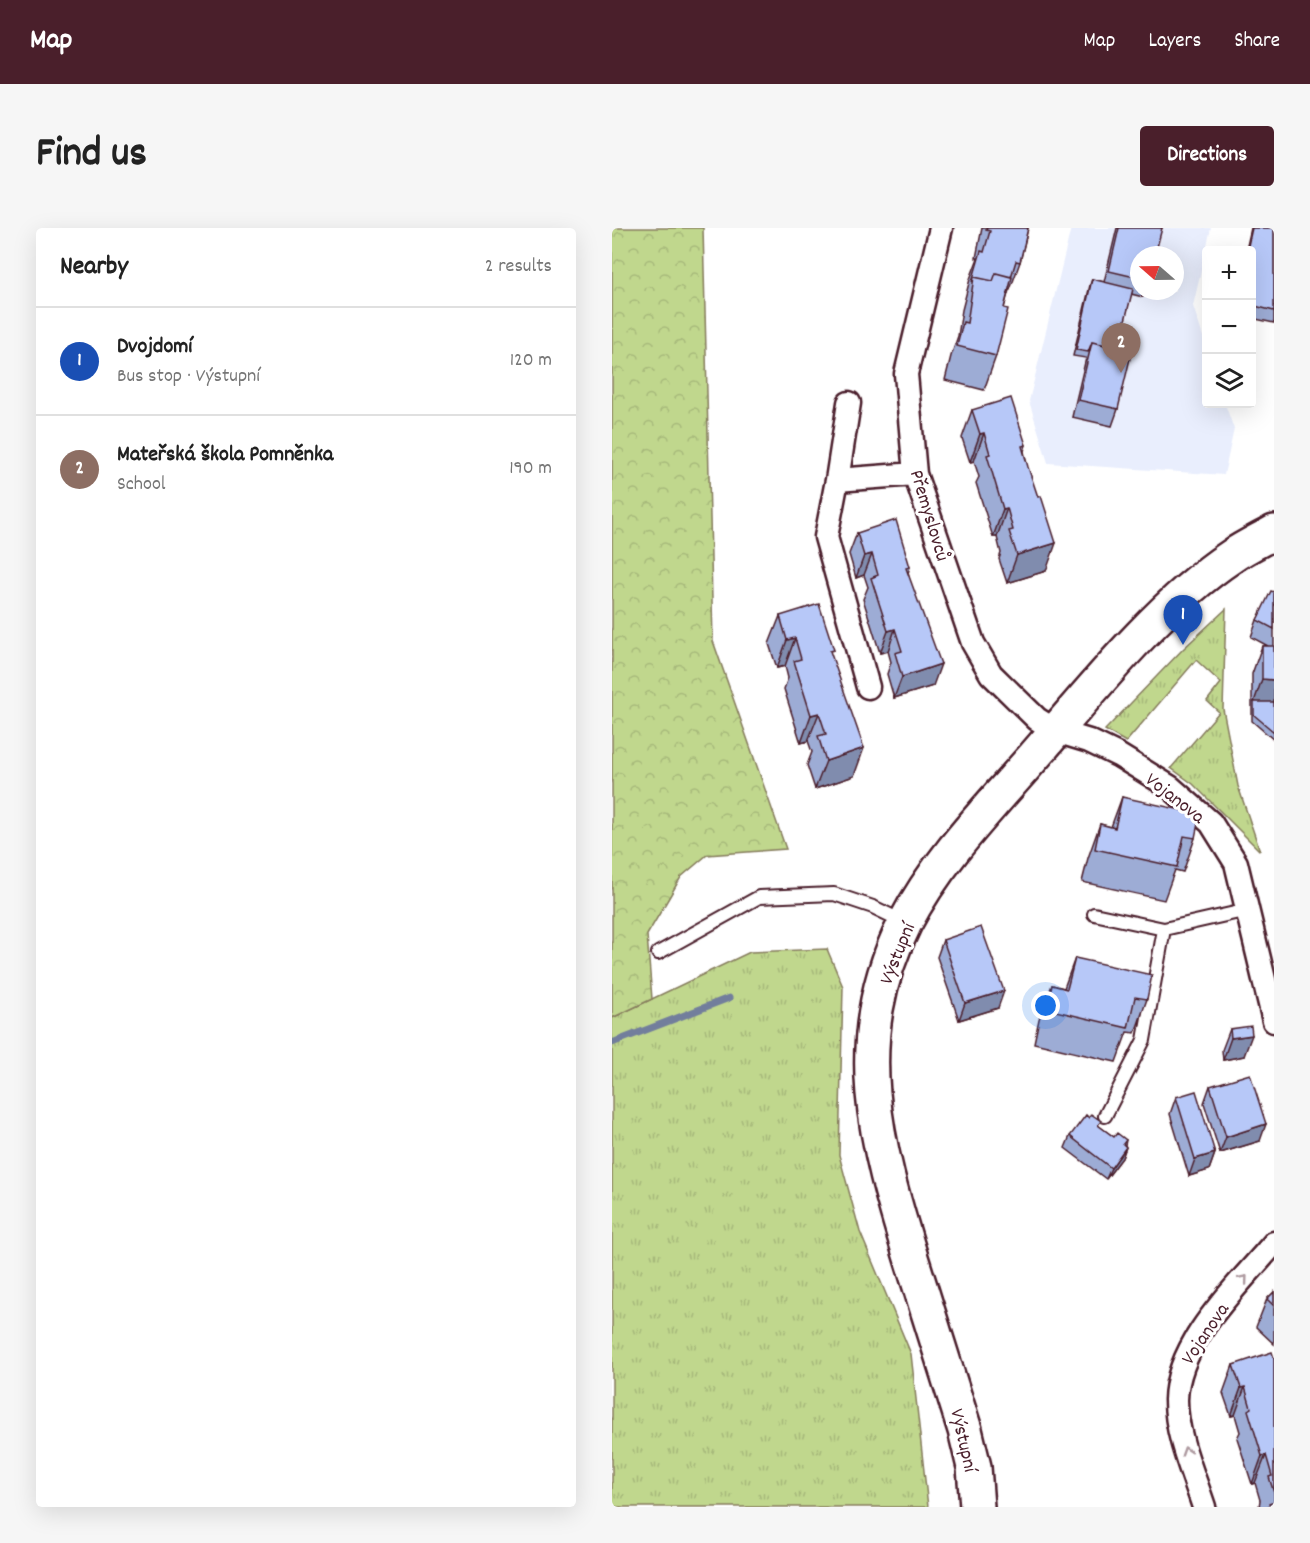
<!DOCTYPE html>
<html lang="en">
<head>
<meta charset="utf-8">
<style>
  body { margin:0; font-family:Dekko,sans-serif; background:#f6f6f6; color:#222 }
  .controls { position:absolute; right:18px; top:18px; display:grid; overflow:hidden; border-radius:6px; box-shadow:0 6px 24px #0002 }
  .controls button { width:54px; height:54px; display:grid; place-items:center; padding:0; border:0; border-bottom:2px solid #e0e0e0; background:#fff; color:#222; font:30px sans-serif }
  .compass { position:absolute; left:518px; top:18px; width:54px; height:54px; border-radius:50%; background:#fff; box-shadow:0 6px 24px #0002; rotate:290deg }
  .you { position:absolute; left:434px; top:778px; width:21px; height:21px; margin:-15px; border:4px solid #fff; border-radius:50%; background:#1a73e8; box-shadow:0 0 0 9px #1a73e833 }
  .badge { display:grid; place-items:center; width:39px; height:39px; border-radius:50%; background:#4a1f2b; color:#fff; font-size:20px; font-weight:700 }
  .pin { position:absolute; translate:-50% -50px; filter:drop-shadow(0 2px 3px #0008) }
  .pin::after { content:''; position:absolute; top:32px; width:21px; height:18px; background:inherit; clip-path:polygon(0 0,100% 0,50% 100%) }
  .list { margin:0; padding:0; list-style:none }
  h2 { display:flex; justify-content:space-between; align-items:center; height:78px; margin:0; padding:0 24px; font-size:26px }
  h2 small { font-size:20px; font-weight:400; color:#767676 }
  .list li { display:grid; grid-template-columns:39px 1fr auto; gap:18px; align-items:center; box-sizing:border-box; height:108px; padding:0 24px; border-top:2px solid #e0e0e0 }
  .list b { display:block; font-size:22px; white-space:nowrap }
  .list p { margin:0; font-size:20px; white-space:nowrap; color:#767676 }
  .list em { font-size:20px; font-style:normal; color:#767676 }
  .icon { flex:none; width:33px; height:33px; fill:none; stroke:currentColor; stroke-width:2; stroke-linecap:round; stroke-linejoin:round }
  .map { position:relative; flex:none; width:662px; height:1279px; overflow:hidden; border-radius:6px }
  header { display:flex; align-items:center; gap:36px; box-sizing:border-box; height:84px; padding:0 30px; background:#4a1f2b; color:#fff }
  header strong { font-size:28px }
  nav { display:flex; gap:33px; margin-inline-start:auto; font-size:21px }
  .intro { display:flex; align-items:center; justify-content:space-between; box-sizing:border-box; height:144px; padding:0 36px }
  h1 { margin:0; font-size:42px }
  .button { padding:15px 27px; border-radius:6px; background:#4a1f2b; color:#fff; font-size:21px; font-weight:700 }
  main { display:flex; gap:36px; padding:0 36px }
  aside { flex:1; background:#fff; border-radius:6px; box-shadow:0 6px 24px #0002 }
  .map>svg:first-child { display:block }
  .built { fill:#e9eefd; fill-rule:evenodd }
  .grass { fill:url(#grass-tufts); stroke:#857b5c; stroke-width:1.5 }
  .forest { fill:url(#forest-crowns); stroke:#857b5c; stroke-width:1.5 }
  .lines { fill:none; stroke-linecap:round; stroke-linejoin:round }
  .stream { stroke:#727e9c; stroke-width:7 }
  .lane-casing { stroke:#4a1f2b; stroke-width:16 }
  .street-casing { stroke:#4a1f2b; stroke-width:27 }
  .secondary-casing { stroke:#4a1f2b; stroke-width:38 }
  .lane { stroke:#fff; stroke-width:12 }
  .street { stroke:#fff; stroke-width:22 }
  .secondary { stroke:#fff; stroke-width:33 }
  .wall { fill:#9dacd5; stroke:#4a1f2b; stroke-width:1.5 }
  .shaded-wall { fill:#808cae; stroke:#4a1f2b; stroke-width:1.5 }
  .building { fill:#b7c8f8; stroke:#4a1f2b; stroke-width:1.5 }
  .oneway { stroke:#ae9aa0 }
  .labels { text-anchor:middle; stroke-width:6; stroke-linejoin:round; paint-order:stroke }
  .street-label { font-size:20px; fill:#4a1f2b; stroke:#fff }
</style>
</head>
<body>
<header>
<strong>Map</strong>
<nav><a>Map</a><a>Layers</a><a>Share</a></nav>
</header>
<div class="intro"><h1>Find us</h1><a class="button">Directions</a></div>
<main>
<aside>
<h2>Nearby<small>2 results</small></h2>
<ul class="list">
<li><span class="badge" style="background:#1a4fb4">1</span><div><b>Dvojdomí</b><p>Bus stop · Výstupní</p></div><em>120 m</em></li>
<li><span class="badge" style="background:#8d6e63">2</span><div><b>Mateřská škola Pomněnka</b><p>School</p></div><em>190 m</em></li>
</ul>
</aside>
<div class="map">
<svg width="662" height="1279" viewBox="0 0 662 1279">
  <defs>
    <pattern id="grass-tufts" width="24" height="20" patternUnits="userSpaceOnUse" patternTransform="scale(1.5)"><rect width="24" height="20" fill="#c0d78d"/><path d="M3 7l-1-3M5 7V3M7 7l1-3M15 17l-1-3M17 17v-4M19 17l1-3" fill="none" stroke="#a6b87a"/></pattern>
    <pattern id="forest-crowns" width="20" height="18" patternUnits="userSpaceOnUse" patternTransform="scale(1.5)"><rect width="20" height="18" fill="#c0d78d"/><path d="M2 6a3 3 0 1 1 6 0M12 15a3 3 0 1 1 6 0" fill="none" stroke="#a6b87a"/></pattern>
  </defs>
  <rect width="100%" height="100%" fill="#fff"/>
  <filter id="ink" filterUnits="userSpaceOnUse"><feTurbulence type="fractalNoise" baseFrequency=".0167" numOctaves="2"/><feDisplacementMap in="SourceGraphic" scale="12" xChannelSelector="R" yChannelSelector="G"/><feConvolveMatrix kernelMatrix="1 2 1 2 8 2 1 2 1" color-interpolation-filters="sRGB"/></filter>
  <g filter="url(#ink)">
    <path class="built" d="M459,0H599L581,78L594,118V176H613L622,201L612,247L436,235L417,173ZM527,27H563V63H527Z"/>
    <path class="grass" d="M614,381L611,481L626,558L648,623L581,556L559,540L607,484L595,473L609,455L584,432L514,514L493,502L571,421Z
      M215,721L231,759L227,927L248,1004L299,1126L316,1279H0V790L138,724Z"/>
    <path class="forest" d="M0,0H91L101,413L174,621L95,627L69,649L35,707L40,771L0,790Z"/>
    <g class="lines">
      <path class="stream" d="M0,815L117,770"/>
      <defs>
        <path id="lane" d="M482,686L552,701
          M46,725L147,669L222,666L261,679L292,694
          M493,888L532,812L552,701L636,682"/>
        <path id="street" d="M329,0L294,146L303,246L361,415L379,446L425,491L444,503L477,513L506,527L558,559L599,595L624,635L662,793
          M225,252L237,175
          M256,459L214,309L225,252L303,246
          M592,1279C581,1245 564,1208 564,1172C565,1113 626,1058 662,1015"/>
        <path id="secondary" d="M365,1279L362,1239L353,1202C335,1146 318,1089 300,1033C264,916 234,812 293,695C327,629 383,574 431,518C485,455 552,373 620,328C633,319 648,312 662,304"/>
      </defs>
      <use href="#lane" class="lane-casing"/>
      <use href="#street" class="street-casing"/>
      <use href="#secondary" class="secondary-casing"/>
      <use href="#lane" class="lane"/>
      <use href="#street" class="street"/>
      <use href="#secondary" class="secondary"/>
    </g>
    <path class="wall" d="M370,0H416L408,34L398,62H397L392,80L384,128L372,162L333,152L339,128L346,108L350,82L358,51L366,30H364Z
      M505,0H550L527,27V63H533L531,69L519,66L506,120V181L500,198L460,189L474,130L461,128L478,57L480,51L492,54Z
      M639,0H662V95L639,90V22H634Z
      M360,182L414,217L412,223L434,343L395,355L387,331L389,325L385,309H381L364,255L367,249L362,233L358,234L350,210Z
      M245,305L298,339L296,345L321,458L282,470L275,446L279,434L276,423L268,425L251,371L256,359L252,347L244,350L237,326Z
      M662,364V512L640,493V446L650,418H656L639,409L645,392Z
      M168,388L219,428L242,548L203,561L195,537L200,524L196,513L189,515L172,461L176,450L173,438L165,440L157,416Z
      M510,569L583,610L571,644L563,642L552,672L470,654L476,630L488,596L499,599Z
      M331,712L386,780L347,792L325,729Z
      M463,730L535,771L523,805L515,804L504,834L422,815L427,791L440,757L452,760Z
      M618,801L632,828L611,832L610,822Z
      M598,858L648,913L608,925L592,875Z
      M564,869L603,925L597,942L577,948L558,886Z
      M487,898L502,909L514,912L513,917L514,919L510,930L494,951L453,920L458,908Z
      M662,1064V1116L644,1099L655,1071Z
      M662,1130V1279H647L648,1272L643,1255L640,1256L625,1210L628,1204L623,1187L619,1188L611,1165L621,1137Z"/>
    <path class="shaded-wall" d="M372,205L362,233L358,234L368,206Z
      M395,280L385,309H381L391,281Z
      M444,315L434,343L395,355L405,327Z
      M260,326L252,347L244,350L252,328Z
      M283,401L276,423L268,425L276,403Z
      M183,410L173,438L165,440L175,412Z
      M329,436L321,458L282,470L290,449Z
      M650,451L662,452V478L642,474Z
      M207,485L196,513L189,515L199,487Z
      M252,520L242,548L203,561L214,533Z
      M392,763L386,780L347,792L353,775Z
      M640,807L632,828L611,832L619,810Z
      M654,896L648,913L608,925L614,909Z
      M514,919L510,930L494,951L499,940Z
      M603,925L597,942L577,948L583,931Z
      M633,1159L623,1187L619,1188L629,1160Z
      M654,1227L643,1255L640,1256L650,1228Z"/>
    <path class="building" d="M375,0H416L408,34L404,33L399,49L384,45L381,53L362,49L360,54L369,23L372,24L378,3L374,2Z
      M507,0H550L543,27H527V50L497,43Z
      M640,0H662V83L639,77V55L643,39L639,38V22H635Z
      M384,45L400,49L392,80L396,81L384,128L345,118L351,94L355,95L362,49L381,53Z
      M480,51L521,61L506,120L480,114L476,124L464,122Z
      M480,114L520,122L506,181L466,172Z
      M399,170L414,217L410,218L416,239L426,269L429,268L444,315L405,327L397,303L401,302L395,280L391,281L375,227L378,226L372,205L368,206L360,182Z
      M284,292L298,339L294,340L329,436L290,449L283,425L290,423L283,401L276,403L259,350L266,347L260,326L252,328L245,305Z
      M659,363L662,364V401L645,392Z
      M207,376L222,422L218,423L252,520L214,533L206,508L214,506L207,485L199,487L182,433L189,431L183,410L175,412L168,388Z
      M650,418H662V452L650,451Z
      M642,474H662V504L642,487Z
      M510,569L588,586L583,610L572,608L565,639L483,621L488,596L503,600Z
      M369,699L392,763L353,775L331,712Z
      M463,730L540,747L535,771L523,769L516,800L435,781L440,757L455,761Z
      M639,798L640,807L619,810L618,801Z
      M638,846L654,896L614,909L598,858Z
      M584,863L603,925L583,931L564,869Z
      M479,886L489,893L486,897L502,909L505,905L514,912L511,916L514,919L499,940L458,908L474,887L477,890Z
      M662,1064V1078L655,1071Z
      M660,1124L662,1130V1265L657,1249L660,1248L654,1227L650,1228L636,1182L639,1180L633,1159L629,1160L621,1137Z
      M662,1274V1279H658L657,1276Z"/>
    <defs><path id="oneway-chevron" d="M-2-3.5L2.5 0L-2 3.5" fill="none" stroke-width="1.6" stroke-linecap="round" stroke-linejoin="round" transform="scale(1.5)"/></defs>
    <g class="oneway">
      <use href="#oneway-chevron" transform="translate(632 1051) rotate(-50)"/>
      <use href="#oneway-chevron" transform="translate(574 1223) rotate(-108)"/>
    </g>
  </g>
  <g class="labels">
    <g class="street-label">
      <text transform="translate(319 287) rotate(73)" y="7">Přemyslovců</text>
      <text transform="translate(564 569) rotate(38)" y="7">Vojanova</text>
      <text transform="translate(284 725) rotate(-68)" y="7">Výstupní</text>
      <text transform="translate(592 1105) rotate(-56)" y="7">Vojanova</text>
      <text transform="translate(353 1212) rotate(77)" y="7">Výstupní</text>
    </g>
  </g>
</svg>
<div class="controls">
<button>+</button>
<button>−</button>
<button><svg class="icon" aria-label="layers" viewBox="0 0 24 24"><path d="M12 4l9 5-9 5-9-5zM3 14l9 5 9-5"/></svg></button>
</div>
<svg class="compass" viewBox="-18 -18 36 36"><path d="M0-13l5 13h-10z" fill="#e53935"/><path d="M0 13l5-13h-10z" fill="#767676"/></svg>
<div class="you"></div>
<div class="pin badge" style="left:571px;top:417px;background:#1a4fb4">1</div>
<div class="pin badge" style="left:509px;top:145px;background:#8d6e63">2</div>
</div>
</main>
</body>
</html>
